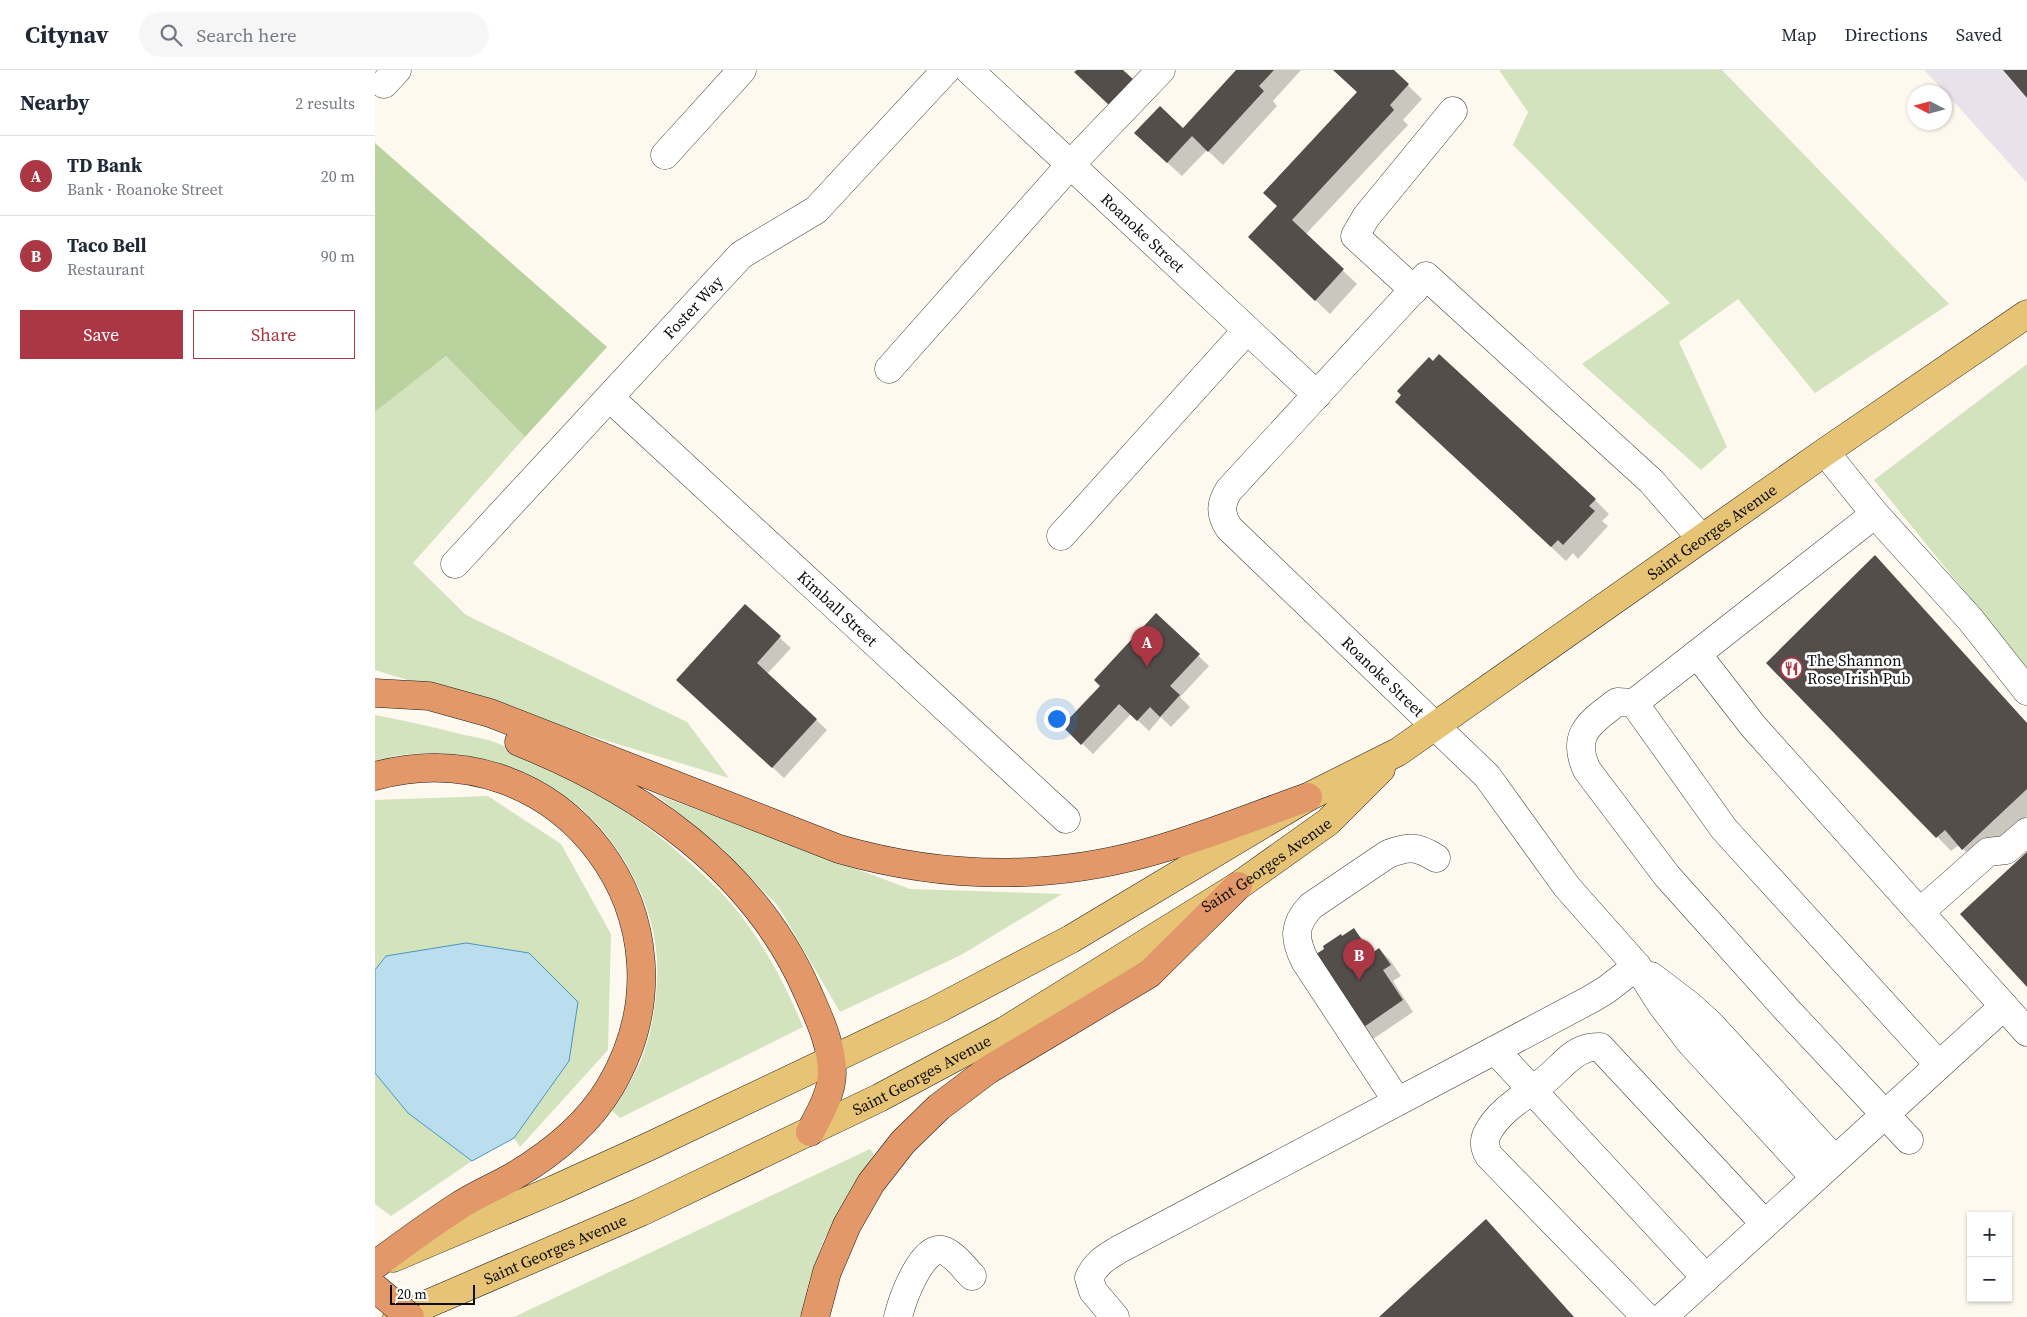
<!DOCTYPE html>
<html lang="en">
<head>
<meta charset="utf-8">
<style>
  body { margin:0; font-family:"Source Serif 4",serif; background:#f6f6f7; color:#1f2937 }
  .controls { position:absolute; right:15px; bottom:15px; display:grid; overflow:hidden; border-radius:0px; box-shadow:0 1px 4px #0004 }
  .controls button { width:45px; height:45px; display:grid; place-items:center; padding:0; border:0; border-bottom:1px solid #e0e1e3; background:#fff; color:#1f2937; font:25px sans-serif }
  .compass { position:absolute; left:1532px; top:15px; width:45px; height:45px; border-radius:50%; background:#fff; box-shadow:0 1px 4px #0004; rotate:276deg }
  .scale { position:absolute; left:15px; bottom:12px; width:85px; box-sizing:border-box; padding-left:5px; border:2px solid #0d0d0d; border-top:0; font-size:14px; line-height:18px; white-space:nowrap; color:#0d0d0d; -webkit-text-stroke:4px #fff; paint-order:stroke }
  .you { position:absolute; left:681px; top:648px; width:18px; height:18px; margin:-12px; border:4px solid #fff; border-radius:50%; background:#1a73e8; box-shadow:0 0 0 8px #1a73e833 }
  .badge { display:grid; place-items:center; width:32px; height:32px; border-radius:50%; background:#ab3744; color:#fff; font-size:16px; font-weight:700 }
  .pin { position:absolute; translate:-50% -41px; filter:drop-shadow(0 1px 2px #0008) }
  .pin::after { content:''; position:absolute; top:26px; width:18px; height:15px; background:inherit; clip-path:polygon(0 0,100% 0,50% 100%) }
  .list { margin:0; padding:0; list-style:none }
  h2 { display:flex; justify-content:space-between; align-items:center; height:65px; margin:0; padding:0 20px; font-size:21px }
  h2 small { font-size:16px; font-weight:400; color:#747a83 }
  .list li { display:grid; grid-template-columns:32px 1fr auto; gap:15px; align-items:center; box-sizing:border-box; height:80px; padding:0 20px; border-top:1px solid #e0e1e3 }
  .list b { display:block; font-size:19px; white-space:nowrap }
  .list p { margin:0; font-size:16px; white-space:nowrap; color:#747a83 }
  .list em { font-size:16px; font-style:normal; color:#747a83 }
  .actions { display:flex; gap:10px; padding:15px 20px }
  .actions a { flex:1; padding:11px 0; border:1px solid #ab3744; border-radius:0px; text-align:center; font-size:18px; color:#ab3744 }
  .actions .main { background:#ab3744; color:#fff }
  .icon { flex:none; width:28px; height:28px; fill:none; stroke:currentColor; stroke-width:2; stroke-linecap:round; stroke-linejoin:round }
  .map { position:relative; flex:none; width:1652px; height:1247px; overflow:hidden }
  header { display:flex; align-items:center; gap:30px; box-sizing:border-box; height:70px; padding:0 25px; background:#fff; border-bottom:1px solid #e0e1e3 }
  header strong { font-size:24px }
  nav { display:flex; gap:28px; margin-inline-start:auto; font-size:18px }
  .search { width:350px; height:45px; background:#f6f6f7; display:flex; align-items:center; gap:12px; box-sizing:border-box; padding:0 18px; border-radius:28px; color:#747a83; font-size:19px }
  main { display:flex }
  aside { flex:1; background:#fff }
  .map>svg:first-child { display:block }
  .industrial { fill:#e9e2eb }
  .green { fill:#d3e3bd }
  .forest { fill:#b9d29e }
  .water { fill:#badeee; stroke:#4a96bc }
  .shadow { fill:#0003 }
  .building { fill:#544e4b }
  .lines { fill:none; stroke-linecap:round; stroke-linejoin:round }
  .minor-casing { stroke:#404040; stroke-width:29 }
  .major-casing { stroke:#1e1e1e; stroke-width:29 }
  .highway-casing { stroke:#1e1e1e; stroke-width:29 }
  .minor { stroke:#fff; stroke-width:28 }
  .major { stroke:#e7c475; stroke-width:28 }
  .highway { stroke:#e29868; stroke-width:28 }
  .highway-bridge-casing { stroke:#1e1e1e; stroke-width:29; stroke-linecap:butt }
  .highway-bridge { stroke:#e29868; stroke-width:28 }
  .labels { text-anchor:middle; stroke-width:5; stroke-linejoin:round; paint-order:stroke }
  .street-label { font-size:16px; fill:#0d0d0d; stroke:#fff }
  .poi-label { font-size:16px; fill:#0d0d0d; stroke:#fff; text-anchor:start }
</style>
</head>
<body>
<header>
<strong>Citynav</strong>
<div class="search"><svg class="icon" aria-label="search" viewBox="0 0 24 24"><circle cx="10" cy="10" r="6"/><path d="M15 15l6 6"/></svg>Search here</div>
<nav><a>Map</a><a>Directions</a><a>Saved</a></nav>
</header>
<main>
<aside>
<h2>Nearby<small>2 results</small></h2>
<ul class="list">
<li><span class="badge">A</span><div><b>TD Bank</b><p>Bank · Roanoke Street</p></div><em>20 m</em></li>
<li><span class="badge">B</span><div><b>Taco Bell</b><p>Restaurant</p></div><em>90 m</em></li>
</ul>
<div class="actions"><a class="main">Save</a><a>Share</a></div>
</aside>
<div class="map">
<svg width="1652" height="1247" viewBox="0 0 1652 1247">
  <rect width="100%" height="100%" fill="#fdf9ef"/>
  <path class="industrial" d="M1549,0H1652V113L1570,22Z"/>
  <path class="green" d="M1124,0H1347L1574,234L1440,323L1363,229L1304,272L1352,377L1326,400L1207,294L1295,233L1138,75L1153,42Z
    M71,286L150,367L38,493L91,545L312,652L354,708L0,600V342Z
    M1652,294V598L1499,410Z
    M0,645C30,651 59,657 89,665C100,667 112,669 122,673C195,702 270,749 326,803C335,812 345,820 353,830C386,868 409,911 428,957L245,1048L237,1041C246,1027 255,1013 262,999C275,973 281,939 282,910C286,848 254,783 209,741C202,734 192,729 184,724C130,688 63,672 0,691Z
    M280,724L535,819L687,824L586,885L465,942L403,836L347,778Z
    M113,726L186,774L236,864L233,980L145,1077L139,1068L194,990L0,900V730Z
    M0,1003L33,1043L97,1091L16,1146L0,1134Z
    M495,1079L499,1084L448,1171L435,1209L425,1247H139Z"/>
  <path class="forest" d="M0,73L232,277L150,367L71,286L0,342Z"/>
  <path class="water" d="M91,873L154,883L203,932L194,991L139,1068L97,1091L33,1043L0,1003V900L11,886Z"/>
  <path class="shadow" d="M863,0H926L898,31L902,36L848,95L832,80L807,106L775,77L808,60Z
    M959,0H1017L1047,29L1028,50L1033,55L930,165L982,214L955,244L889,182L903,136L983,23Z
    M1036,346L1220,430L1234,444L1227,451L1233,456L1203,489L1198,483L1191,491Z
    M370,536L416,578L392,604L452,660L409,708L314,621Z
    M781,545L834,596L805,627L815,637L796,657L786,647L774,661L756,644L718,684L689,656L726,616Z
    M1393,593L1652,653V746L1602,793L1584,775L1576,781Z
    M979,860L990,871L999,883L1004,879L1015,890L1026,906L1018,911L1038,942L998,969L987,958L967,868Z"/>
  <path class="building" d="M702,0H748L758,9L734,35L699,2Z
    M861,0H899L884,16L889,21L833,82L817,66L792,93L759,63L785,36L808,58Z
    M958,0H1019L1034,14L1015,35L1019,40L917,150L969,199L940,231L873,167L902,136L888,123L982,22Z
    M1628,0H1652V28Z
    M1064,284L1221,429L1214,436L1220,441L1188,475L1183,470L1176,477L1020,332L1026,325L1022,321L1054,287L1058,291Z
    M1500,485L1652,653V719L1587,780L1570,760L1561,768L1391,593Z
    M370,534L406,566L382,593L442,649L397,698L301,610Z
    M781,543L825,584L795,616L805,625L785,647L775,637L762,651L744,634L706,675L687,656L725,616L719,610Z
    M1652,782V917L1585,844Z
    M979,858L996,884L1004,878L1016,895L1008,900L1028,930L986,959L938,886L949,879L948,876L966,864L967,866Z
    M1111,1149L1199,1247H1004Z"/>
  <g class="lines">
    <defs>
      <g id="minor">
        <path id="s1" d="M594,0L942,325"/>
        <path d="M9,14L22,0"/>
        <path d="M290,85L367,0"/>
        <path d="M1039,220L980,166L991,147L1078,41"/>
        <path d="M514,299L695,95L786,0"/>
        <path id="s2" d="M235,328L691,749"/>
        <path d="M1450,382L1500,444L1595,549L1652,621"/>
        <path d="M1500,444L1322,584L1378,656L1652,962"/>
        <path d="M686,466L872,260"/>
        <path id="s3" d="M1326,468L1276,411L1051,206L854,420C845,434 845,444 854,458L1112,706L1192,817L1262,896L1286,934L1315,972L1440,1108"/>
        <path id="s4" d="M80,494L366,185L441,140L571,0"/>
        <path d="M1259,633L1322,584"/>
        <path d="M1545,842L1613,782L1631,780L1652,762"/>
        <path d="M1276,906L1314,935L1335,954L1460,1090"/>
        <path d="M1120,980L1331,1208"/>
        <path d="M1022,1031L930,891C919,869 918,855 936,836L1013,784C1033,776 1042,776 1061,788"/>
        <path d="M1534,1070L1413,941L1292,806L1212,700C1195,664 1216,652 1242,632L1259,633L1349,759L1564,995"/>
        <path d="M523,1247C527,1231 547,1172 570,1181C581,1186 589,1198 597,1206"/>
        <path d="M740,1247L718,1221L714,1208C721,1193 730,1188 743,1180L1216,929L1231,920L1262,896"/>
        <path d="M1271,1247L1114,1086C1110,1079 1108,1072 1112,1064C1124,1039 1153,1025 1174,1007C1186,997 1195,984 1210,979C1215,977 1221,977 1225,977L1390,1154"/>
        <path d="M1288,1247L1629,936"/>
      </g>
      <g id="major">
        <path id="s5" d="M18,1188L178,1120L275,1076L561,940L696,869L933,727L1023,682L1450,382L1652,244"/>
        <path id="s6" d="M22,1247L266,1142L504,1028L631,960L863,816L953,752L1006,699"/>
      </g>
      <path id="highway" d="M0,623L54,626L115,643L464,779C565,808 669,811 771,783C826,768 879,746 933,727
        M144,672C266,721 380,800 433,923C444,948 457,975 457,1003C457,1023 444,1045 435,1062
        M0,706C186,655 333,852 235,1017C213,1054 176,1084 139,1106C120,1117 100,1125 82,1137C54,1155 27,1175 0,1195
        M440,1247L452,1202L472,1155L496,1113L528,1072L564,1037L613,1000L774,904L863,816"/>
    </defs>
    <use href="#minor" class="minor-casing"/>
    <use href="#major" class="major-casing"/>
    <use href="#highway" class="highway-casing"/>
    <use href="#minor" class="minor"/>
    <use href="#major" class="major"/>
    <use href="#highway" class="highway"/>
    <defs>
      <path id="highway-bridge" d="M0,1218L35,1247"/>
    </defs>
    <use href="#highway-bridge" class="highway-bridge-casing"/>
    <use href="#highway-bridge" class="highway-bridge"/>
  </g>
  <defs>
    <symbol id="restaurant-ring" viewBox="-11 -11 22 22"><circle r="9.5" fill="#fff" stroke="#ab3744" stroke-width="1.5"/><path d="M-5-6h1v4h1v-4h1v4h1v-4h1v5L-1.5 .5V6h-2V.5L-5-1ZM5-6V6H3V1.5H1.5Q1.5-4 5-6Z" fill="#ab3744"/></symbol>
  </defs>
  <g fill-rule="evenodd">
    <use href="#restaurant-ring" x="1404" y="586" width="25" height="25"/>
  </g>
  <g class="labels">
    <g class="street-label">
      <text dy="6" stroke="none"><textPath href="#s1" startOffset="238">Roanoke Street</textPath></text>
      <text dy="6" stroke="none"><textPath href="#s4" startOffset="350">Foster Way</textPath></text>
      <text dy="6" stroke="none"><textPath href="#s5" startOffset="1510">Saint Georges Avenue</textPath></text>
      <text dy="6" stroke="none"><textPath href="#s2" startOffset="310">Kimball Street</textPath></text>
      <text dy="6" stroke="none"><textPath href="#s3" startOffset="926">Roanoke Street</textPath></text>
      <text dy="6" stroke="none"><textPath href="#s6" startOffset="982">Saint Georges Avenue</textPath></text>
      <text dy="6" stroke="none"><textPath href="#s6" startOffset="578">Saint Georges Avenue</textPath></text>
      <text dy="6" stroke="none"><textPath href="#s6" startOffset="172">Saint Georges Avenue</textPath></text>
    </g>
    <g class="poi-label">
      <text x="1432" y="596">The Shannon<tspan x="1432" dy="18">Rose Irish Pub</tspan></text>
    </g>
  </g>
</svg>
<div class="controls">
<button>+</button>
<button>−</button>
</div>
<svg class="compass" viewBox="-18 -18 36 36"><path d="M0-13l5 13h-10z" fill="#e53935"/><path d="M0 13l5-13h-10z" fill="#747a83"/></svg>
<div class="scale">20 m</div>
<div class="you"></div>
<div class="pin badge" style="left:772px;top:597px">A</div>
<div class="pin badge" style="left:984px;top:910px">B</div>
</div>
</main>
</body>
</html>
